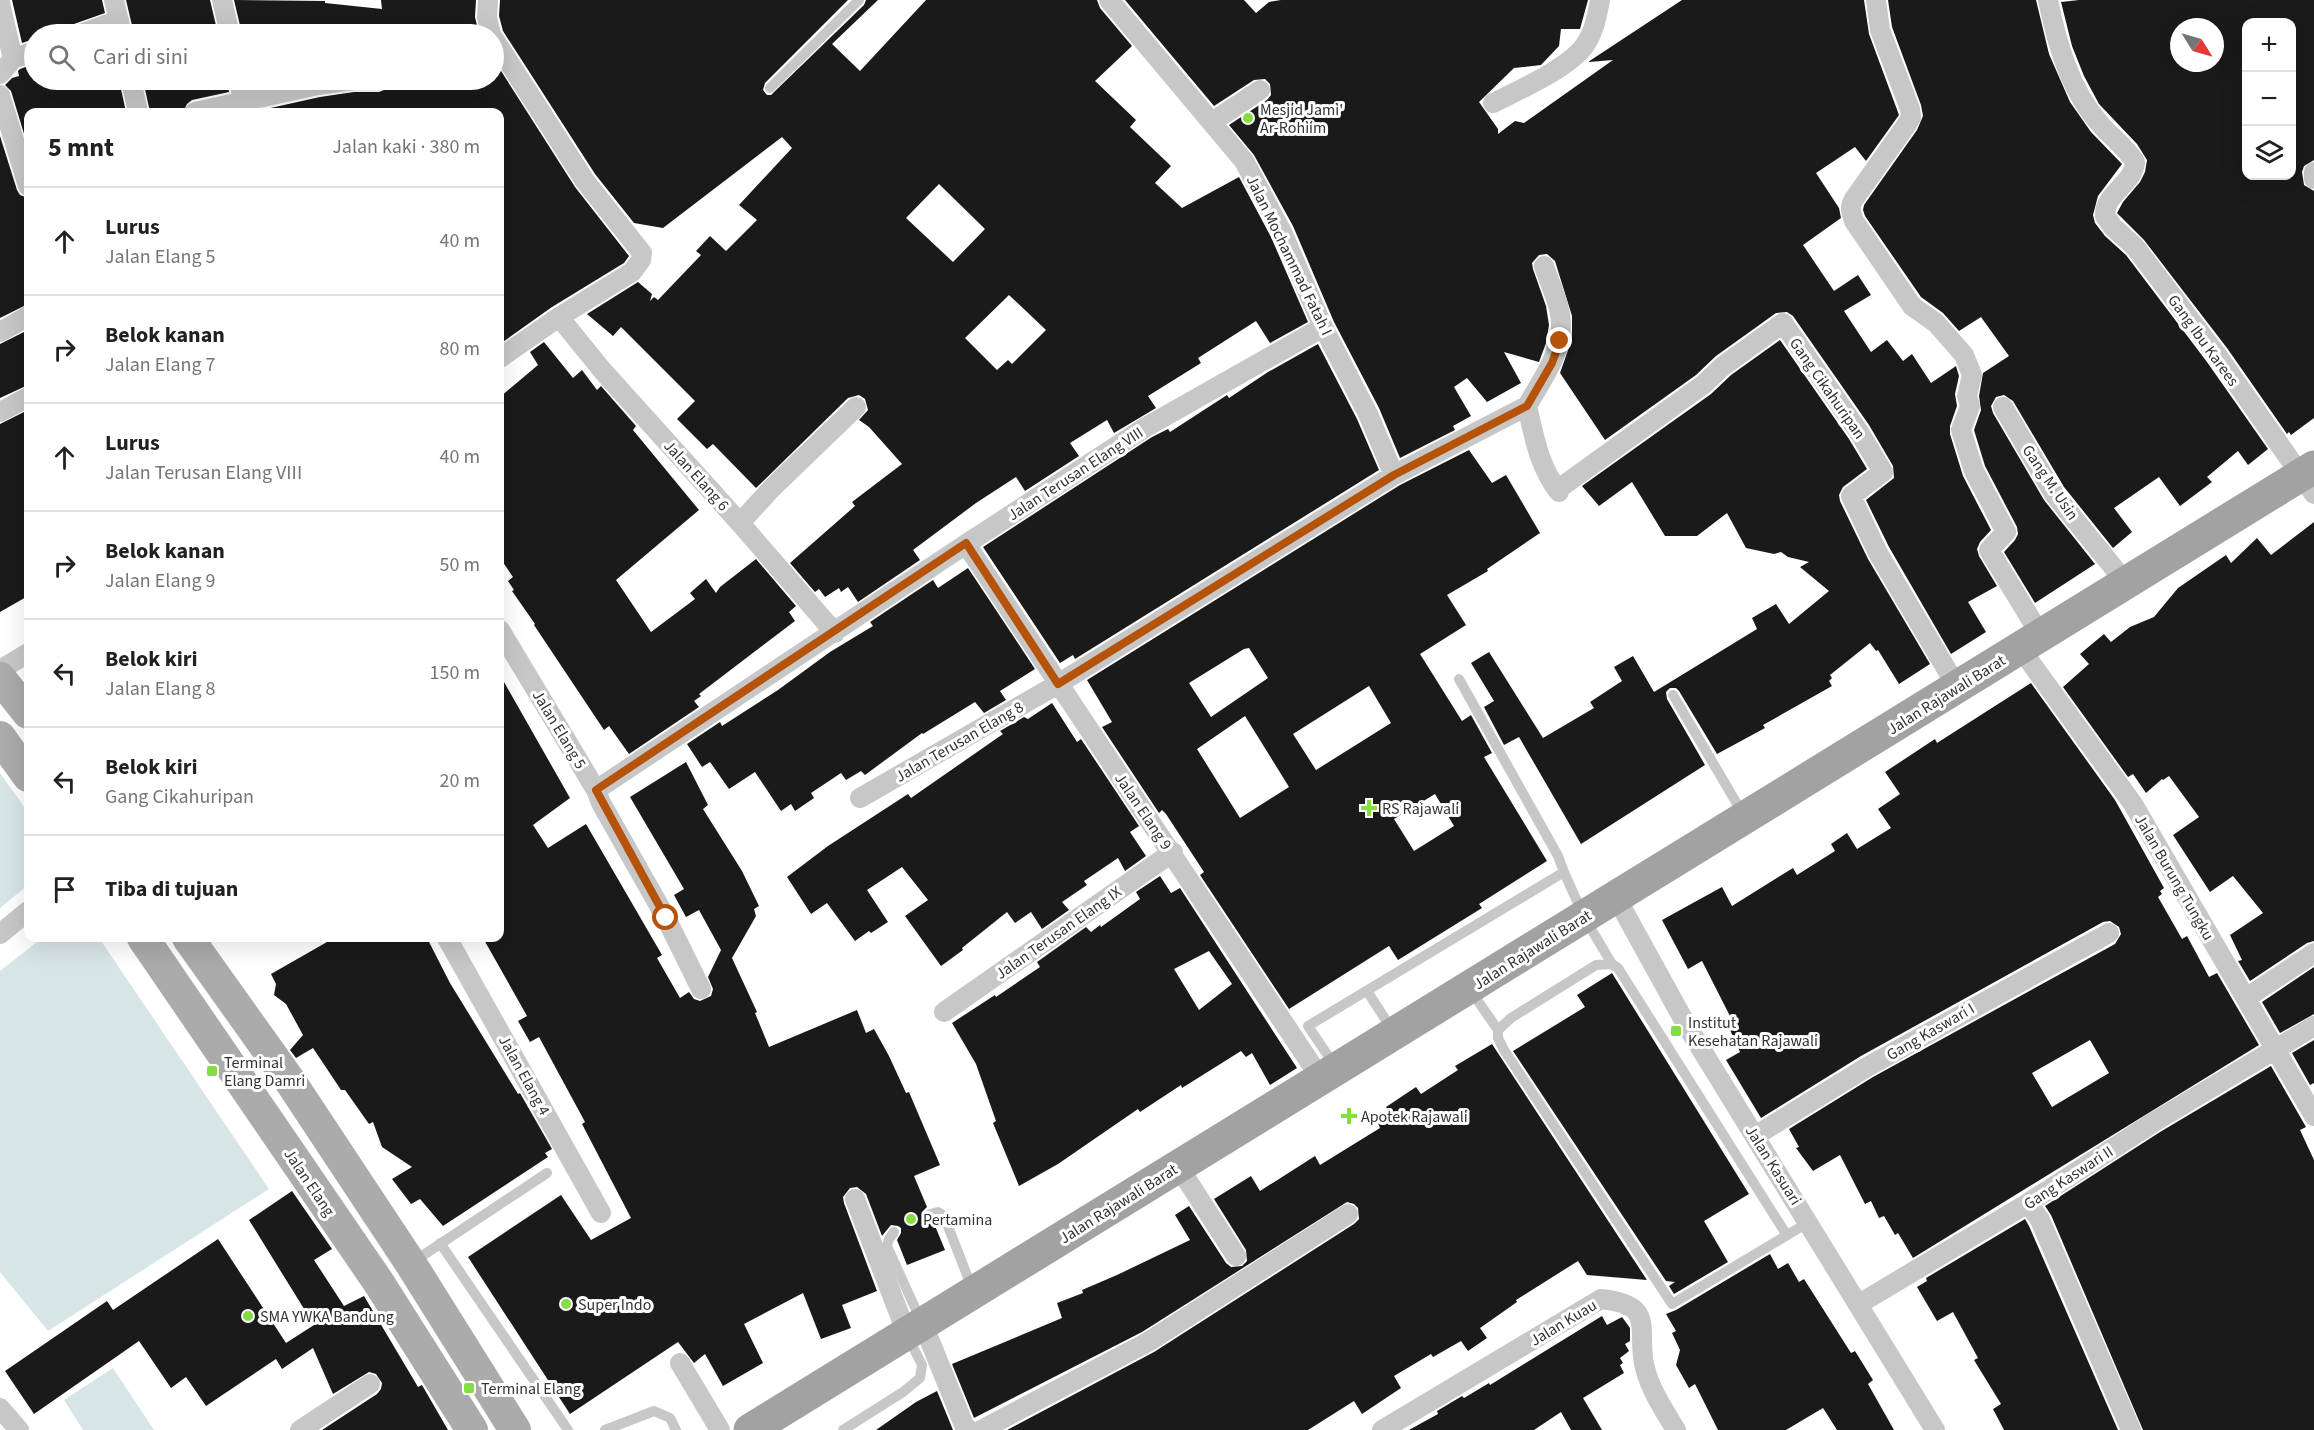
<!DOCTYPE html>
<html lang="id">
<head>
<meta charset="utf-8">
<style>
  body { margin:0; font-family:"Source Sans 3",sans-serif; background:#f2f2f2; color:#202124 }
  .controls { position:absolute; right:18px; top:18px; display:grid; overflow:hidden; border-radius:12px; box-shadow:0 6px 24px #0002 }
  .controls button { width:54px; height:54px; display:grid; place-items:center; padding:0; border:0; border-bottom:2px solid #e0e0e0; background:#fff; color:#202124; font:30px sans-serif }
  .compass { position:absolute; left:2170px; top:18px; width:54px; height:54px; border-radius:50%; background:#fff; box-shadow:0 6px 24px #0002; rotate:127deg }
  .stop { position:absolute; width:18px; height:18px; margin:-14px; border:4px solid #b45309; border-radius:50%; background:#fff }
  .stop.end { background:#b45309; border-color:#fff; box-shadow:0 2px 6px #0008 }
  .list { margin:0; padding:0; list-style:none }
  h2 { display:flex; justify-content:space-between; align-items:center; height:78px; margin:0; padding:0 24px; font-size:26px }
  h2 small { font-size:20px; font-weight:400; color:#757577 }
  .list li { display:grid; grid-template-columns:39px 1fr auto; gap:18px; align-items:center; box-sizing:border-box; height:108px; padding:0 24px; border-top:2px solid #e0e0e0 }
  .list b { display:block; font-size:22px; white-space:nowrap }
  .list p { margin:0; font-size:20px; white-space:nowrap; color:#757577 }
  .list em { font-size:20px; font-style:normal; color:#757577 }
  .icon { flex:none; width:33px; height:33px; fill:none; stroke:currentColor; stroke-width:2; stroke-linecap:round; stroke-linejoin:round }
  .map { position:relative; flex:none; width:2314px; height:1430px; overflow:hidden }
  .search { position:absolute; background:#fff; box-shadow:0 6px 24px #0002; left:24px; top:24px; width:480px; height:66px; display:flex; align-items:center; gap:15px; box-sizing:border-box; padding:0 21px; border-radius:33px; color:#757577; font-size:22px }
  .panel { position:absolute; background:#fff; box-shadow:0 6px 24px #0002; left:24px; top:108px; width:480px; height:834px; border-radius:12px }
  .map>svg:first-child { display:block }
  .green { fill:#d8e5e6 }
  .building { fill:#1a1a1a; fill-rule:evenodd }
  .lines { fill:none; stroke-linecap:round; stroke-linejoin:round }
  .service { stroke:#c7c7c7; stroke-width:10 }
  .minor { stroke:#c7c7c7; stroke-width:20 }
  .primary { stroke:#ababab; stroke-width:32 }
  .trunk { stroke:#a2a2a2; stroke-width:33 }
  .route { stroke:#b45309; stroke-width:8 }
  .poi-dot { fill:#84de41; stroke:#fff; stroke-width:2 }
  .labels { text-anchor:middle; stroke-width:6; stroke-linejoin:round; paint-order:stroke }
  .poi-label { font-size:16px; fill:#333; stroke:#fff; text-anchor:start }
  .street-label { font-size:16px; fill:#333; stroke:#fff }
</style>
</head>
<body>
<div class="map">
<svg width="2314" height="1430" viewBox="0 0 2314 1430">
  <rect width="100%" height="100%" fill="#fff"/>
  <path class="green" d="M0,773L28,812V885L0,908Z
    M42,938H99L269,1189L48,1331L0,1272V971Z
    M113,1368L154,1430H83L64,1400Z"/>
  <path class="building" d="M12,0H102L105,13L74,24L71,29L47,34H34V39L22,43Z
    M126,0H210L218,34H134Z
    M234,0L325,1V3L382,9L381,0H476L475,17L479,34H242Z
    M500,0H848L765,83L763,90L767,95H771L864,5L866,0H878L832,44L860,71L926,0H1097L1100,8L1132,46L1095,81L1136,120L1130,127L1171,166L1155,183L1182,208L1239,177L1271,237L1308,322L1270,343L1256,321L1198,358L1201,363L1148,396L1156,408L1114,433L1107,420L1070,443L1079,456L1025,491L1016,477L976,503L913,550L920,560L858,602L848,587L841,592L839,588L825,597L819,589L815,592L790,563L855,506L852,502L902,464L869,427L859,420L868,410L865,399L859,395L848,398L756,488L713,444L707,449L677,419L695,401L621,327L613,336L587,314L638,282L652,294L650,301L654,297L658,300L701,255L696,251L710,236L726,251L757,220L739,205L792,148L782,137L663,228L634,223L595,174L503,31L499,16ZM939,184L985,229L953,262L906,218ZM1009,295L1046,330L1012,364L1008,360L997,370L965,338Z
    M1125,0H1244L1256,13L1269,2L1281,0H1588L1580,29H1561L1559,46L1541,65L1514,68L1479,102L1498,129V134L1515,121L1524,123L1613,60L1588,62L1682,0H1864L1869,34L1899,115L1866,161L1855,147L1816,173L1839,208L1841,218L1803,245L1834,291L1858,275L1871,295L1844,311L1871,352L1887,340L1903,361L1912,354L1931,383L1956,366L1959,376L1955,394L1957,406L1950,426V434L1963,476L1991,530L1980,542L1977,549L1979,556L1997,586L1968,602L1986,632L1951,654L1889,547L1866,500L1894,478L1893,466L1869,425L1793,316L1787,312L1776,313L1716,356L1696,375L1605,440L1560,373L1572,339V316L1555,261L1547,254L1539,255L1532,263L1533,269L1546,306L1549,325L1546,343L1539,362L1504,352L1521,383L1487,402L1467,378L1454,387L1471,416L1453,426L1455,430L1400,458L1379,408L1334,322L1293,226L1254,155L1229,125L1267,100L1271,95L1270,84L1265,79L1254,80L1214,106Z
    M1888,0H2036L2049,54L2070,102L2091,132L2122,164L2098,196L2093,215L2095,223L2105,236L2126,255L2207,362L2268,449L2248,465L2238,451L2207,477L2212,482L2180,506L2159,477L2114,508L2132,532L2113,548L2064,487L2013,401L2004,395L1996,397L1991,406L1993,413L2044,500L2095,564L2035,603L2004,552L2015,540L2018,534L2017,527L1985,466L1974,430L1981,410L1979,396L1983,373L2009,356L1981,317L1959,331L1943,313L1921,297L1865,216L1863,210L1864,205L1917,130L1923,116L1921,105L1892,27Z
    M2079,0H2314V160L2304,166L2302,172L2304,185L2314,191V418L2291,435L2289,432L2287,434L2227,348L2144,240L2117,213L2123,202L2140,182L2145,172L2147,160L2137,144L2099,104L2084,76L2072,46L2061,2ZM2247,22H2292V176H2247ZM2179,27H2215V63H2179Z
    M494,60L575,187L629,256L624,263L552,307L500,344V112H257V111L320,97L354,92H379L384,90L389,83L406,80H494Z
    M34,64V80H119L126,112H28V147L11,91L5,85L12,78L19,76L18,71L20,69Z
    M143,80H227L229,92L192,100L187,104L183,112H150Z
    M251,80H287L253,87Z
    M0,136L17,190L20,195L28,198V304L0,318Z
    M28,330V385L0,398V344Z
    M1780,340L1849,439L1867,469L1843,487L1839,495L1840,501L1868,559L1930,664L1899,684L1878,650L1876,651L1870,643L1830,675L1832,678L1829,681L1832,686L1763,725L1765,728L1717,754L1679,691L1676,688H1670L1666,692L1667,699L1705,765L1581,844L1519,737L1504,745L1484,707L1494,701L1471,663L1489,652L1543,738L1594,708L1590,702L1622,681L1614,667L1633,656L1654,692L1757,629L1752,618L1776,604L1789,624L1829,591L1800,567L1809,562L1788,557L1781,552L1774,554L1746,548L1727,513L1697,536H1665L1632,482L1599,506L1582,486L1711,394L1731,375Z
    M544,342L573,378L582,370L597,390L601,386L636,426L633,430L699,510L616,580L651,632L695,599L690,593L706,579L716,593L720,587L756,559L796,606L789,612L795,621L699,694L701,696L694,701L699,707L629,754L609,726L604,730L534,625L535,624L512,591L514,590L508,581L513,577L500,558V397L538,365L530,352Z
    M1318,344L1357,419L1379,470L1075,659L1073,655L1060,663L983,547L1152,437L1168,429L1170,432L1227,395L1229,398L1268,372Z
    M28,410V596L0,612V424Z
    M1469,450L1492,483L1506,475L1540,533L1487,569L1488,571L1447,595L1466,625L1420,654L1462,721L1471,715L1492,753L1484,757L1547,861L1479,904L1482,908L1398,960L1389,946L1289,1009L1200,875L1204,872L1166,814L1162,810L1159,813L1102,727L1112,722L1087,680L1400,485ZM1249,648L1268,678L1211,717L1189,683L1244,649ZM1369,686L1391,723L1316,770L1293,734ZM1245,716L1289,787L1240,818L1197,749ZM1435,794L1454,826L1414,851L1394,819Z
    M2314,522V941L2307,943L2250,981L2238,961L2242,960L2230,935L2263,913L2233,876L2210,892L2173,835L2199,817L2169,776L2163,780L2162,779L2146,793L2133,774L2128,777L2063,687L2089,664L2080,654L2104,634L2111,642L2130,627L2154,617L2178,588L2226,555L2231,563L2257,538L2271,555Z
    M968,568L1035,669L1000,691L1006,700L984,713L975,702L923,734L922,733L865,775L861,771L846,780L841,773L811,793L814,798L795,811L791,804L781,811L755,772L729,789L710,762L702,767L687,744L720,722L722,726L778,690L830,652L873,626L870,622L933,580L938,588Z
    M500,675L570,798L533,825L548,848L586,824L662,955L657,958L680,998L689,992L694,999L700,1001L711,996L713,989L708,977L721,950L699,910L686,917L674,895L684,889L630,797L686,762L708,805L703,809L742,871L759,906L754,909L756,916L732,958L757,1012L755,1013L769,1047L857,1010L866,1033L874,1029L889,1056L906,1093L909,1092L940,1165L914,1176L927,1207L923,1211V1216L927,1221H933L945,1250L907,1265L897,1240L901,1233V1228L898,1226L891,1225L882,1236L866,1194L857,1187L850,1188L843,1197L844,1203L877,1291L842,1305L851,1328L821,1339L803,1293L744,1324L763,1363L723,1386L705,1354L694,1363L678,1342L570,1414L468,1257L561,1195L591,1240L631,1218L582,1124L585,1122L539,1037L530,1042L518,1021L527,1016L483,938H500Z
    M2031,683L2115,800L2164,888L2160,891L2162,894L2158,897L2182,939L2187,936L2209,977L2217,973L2259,1045L1913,1258L1898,1233L1895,1235L1884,1216L1879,1218L1871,1201L1865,1204L1840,1155L1813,1171L1796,1148L1799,1147L1789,1129L1873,1077L2115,944L2121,934L2119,927L2110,921L2103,922L1861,1056L1761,1118L1726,1060L1740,1052L1726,1021L1731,1018L1702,961L1688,969L1662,920L1722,887L1732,906L1793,868L1797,875L1835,851L1831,844L1847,833L1857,849L1891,828L1878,809L1900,794L1885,772L1935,739L1937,743ZM2090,1040L2109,1073L2052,1107L2032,1073Z
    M1052,703L1077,742L1081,739L1139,826L1130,832L1146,856L1125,871L1118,858L1084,881L1087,885L1062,902L1069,910L1042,929L1031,912L1015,923L1007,912L962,948L963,950L941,966L905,916L928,900L902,867L867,890L888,922L871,933L869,931L855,941L827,903L811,914L787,877L828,846L908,794L911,798L1003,734L1000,731L1024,717L1028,719Z
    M1160,876L1171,893L1180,888L1297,1068L1270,1085L1252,1053L1246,1057L1241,1051L1182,1088L1181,1085L1140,1112L1138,1109L1058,1164L1019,1186L993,1123L996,1121L976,1064L952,1023L995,995L996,997L1040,967L1037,962L1086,927L1091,932L1100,925L1101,927L1140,899L1136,892ZM1209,951L1232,984L1199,1010L1174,969Z
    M334,938H427L450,983L518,1094L520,1093L552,1149L545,1153L548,1157L443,1226L420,1199L411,1204L392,1179L412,1167L382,1147L373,1122L369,1124L345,1090H341L313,1048L296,1058L290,1050L303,1035L286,1004L274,995L276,984L271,974Z
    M2314,967V1014L2280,1033L2262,1002Z
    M1612,973L1749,1194L1704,1221L1728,1262L1674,1294L1669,1286L1675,1282L1666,1281L1513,1051L1585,1007L1577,995Z
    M2314,1040V1083L2310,1085L2292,1053Z
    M1492,1044L1647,1280L1587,1275L1578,1261L1516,1300L1517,1302L1480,1328L1487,1338L1468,1351L1461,1341L1433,1357L1431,1354L1394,1376L1401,1388L1362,1414L1354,1401L1308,1430H1007L1154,1352L1354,1224L1359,1219L1358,1208L1354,1204L1347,1202L1142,1332L974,1418L952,1364L1062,1318L1057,1303L1083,1293L1082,1290L1117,1275L1190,1240L1175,1215L1189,1206L1226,1263L1231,1267L1242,1266L1247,1261L1246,1250L1214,1199L1251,1176L1260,1191L1315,1156L1320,1165L1380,1128L1378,1123L1392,1115L1386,1107L1416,1087L1421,1094L1458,1070L1455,1066Z
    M2271,1066L2306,1127L2300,1130L2314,1160V1430H2143L2051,1215L2045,1206L2160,1132Z
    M292,1191L332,1249L314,1260L344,1306L364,1296L418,1387L422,1385L448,1430H322L377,1394L381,1389L382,1383L376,1374L369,1372L333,1394L313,1348L282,1369L276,1359L206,1406L186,1377L171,1388L139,1341L34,1414L5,1371L107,1301L113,1310L218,1239L286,1343L314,1325L249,1220Z
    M2025,1219L2029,1226L2118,1430H2004L1993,1409L2001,1404L1974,1360L1978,1358L1953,1312L1937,1321L1917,1287L1927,1281L1926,1278Z
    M1770,1254L1778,1269L1788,1263L1799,1282L1804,1279L1851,1353L1855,1351L1873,1380L1868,1384L1894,1430H1837L1823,1408L1786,1430H1718L1695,1384L1689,1388L1676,1365L1680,1350L1672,1333L1676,1331L1666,1314L1676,1310Z
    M1602,1316L1607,1325L1622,1317L1630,1328V1341L1625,1344L1629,1351L1620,1358L1623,1363L1620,1365L1624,1373L1583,1398L1602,1430H1571L1561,1412L1534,1430H1409L1438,1414L1437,1411L1462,1396L1464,1398L1489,1383L1490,1385Z
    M937,1391L953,1430H876L916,1402Z"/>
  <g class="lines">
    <path class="service" d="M770,88L859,0
      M1673,695L1743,814
      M1564,872L1584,917L1612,964
      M1367,991L1393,1031
      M1471,991L1498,1030
      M1335,1066L1308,1026L1564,872L1558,856L1459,679
      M930,1214L938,1212L944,1216L972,1288
      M894,1232L889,1239L887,1246L921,1321
      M1786,1234L1618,968L1612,964L1596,965L1511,1018L1498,1030V1038L1504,1050L1672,1304L1809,1222
      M440,1243L568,1430
      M413,1262L547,1173
      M605,1430L654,1411L670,1418L676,1430
      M843,1430L903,1392L920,1378L922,1365L908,1337"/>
    <path class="minor" d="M114,0L122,34
      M222,0L230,34
      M488,0L487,17L491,34
      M1109,0L1244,161L1282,232L1323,327L1368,414L1394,475
      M1876,0L1880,30L1910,109L1911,117L1907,124L1854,199C1849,207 1851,212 1854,221L1912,306L1936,323L1964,355L1972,375L1967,396L1970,406L1961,430L1974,471L2006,532L1989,550L2041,636
      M2048,0C2057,44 2070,90 2100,124C2111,137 2126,147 2135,162C2134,184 2104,193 2105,216L2113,227L2135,247L2217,355L2314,494
      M0,3L13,59
      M81,34L119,20
      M494,39L585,181L642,253L641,260L632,272L559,317L500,358
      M0,74L13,59L34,51
      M131,80L138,112
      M239,80L245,112
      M355,80H378
      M0,95L28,186
      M1493,103C1519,90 1569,68 1585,45C1594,32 1597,16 1600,0
      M195,112L318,85L353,80
      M1212,122L1260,90
      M2314,172V179
      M1544,266C1550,284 1561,306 1561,325C1561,355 1541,381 1527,406C1534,436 1539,467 1559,492
      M559,317L602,370L740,523L835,633
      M0,332L28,316
      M2003,407L2054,494L2126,583
      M0,412L28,397
      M1557,490L1704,384L1723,366L1783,323L1859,432L1883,472L1851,496L1878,553L1957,687
      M740,523L772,488L856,407
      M966,544L1321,1079
      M500,630L596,790L601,803L666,918L701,989
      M2020,648L2133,804L2314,1116
      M0,670L28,653
      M596,790L966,544L1146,427L1323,327
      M860,798L1058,684L1394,475L1527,406
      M1616,897L1687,1026L1935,1430
      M0,934L28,911
      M447,938L601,1213
      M2246,998L2314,953
      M944,1012L1173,852
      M1755,1136L1867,1067L2109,933
      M1178,1166L1236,1256
      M855,1199L907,1334
      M2028,1203L2040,1220L2131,1430
      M1859,1304L2028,1203L2154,1122L2314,1026
      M923,1324L964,1425L969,1430
      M680,1363L720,1430
      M0,1408L19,1430
      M300,1430L370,1384
      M981,1430L1148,1342L1348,1214
      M1382,1430L1601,1299C1659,1305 1635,1331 1645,1368C1650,1389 1665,1412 1676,1430"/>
    <path class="primary" d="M0,678L28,713
      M0,737L28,776
      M143,938L379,1283L472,1430
      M188,938L290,1081L411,1264L515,1430"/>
    <path class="trunk" d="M750,1430L2314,467"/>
  </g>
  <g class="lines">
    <path class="route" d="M666,918L596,790L966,543L1058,684L1394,475L1527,406L1552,363L1560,341"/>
  </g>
  <g class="poi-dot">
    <circle cx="1248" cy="118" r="6"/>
    <path d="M1366 799h6v6h6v6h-6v6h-6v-6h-6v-6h6z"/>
    <rect x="1670" y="1025" width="12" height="12" rx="3"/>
    <rect x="206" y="1065" width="12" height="12" rx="3"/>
    <path d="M1346 1107h6v6h6v6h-6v6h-6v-6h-6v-6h6z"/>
    <circle cx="911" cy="1219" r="6"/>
    <circle cx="566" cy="1304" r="6"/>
    <circle cx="248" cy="1316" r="6"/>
    <rect x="463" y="1382" width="12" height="12" rx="3"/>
  </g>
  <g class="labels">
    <g class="poi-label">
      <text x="1260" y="115">Mesjid Jami'<tspan x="1260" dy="18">Ar-Rohiim</tspan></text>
      <text x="1382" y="814">RS Rajawali</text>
      <text x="1688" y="1028">Institut<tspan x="1688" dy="18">Kesehatan Rajawali</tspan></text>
      <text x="224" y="1068">Terminal<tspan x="224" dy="18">Elang Damri</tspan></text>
      <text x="1361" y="1122">Apotek Rajawali</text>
      <text x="923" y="1225">Pertamina</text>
      <text x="578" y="1310">Super Indo</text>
      <text x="260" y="1322">SMA YWKA Bandung</text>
      <text x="481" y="1394">Terminal Elang</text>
    </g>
    <g class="street-label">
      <text transform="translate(1290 255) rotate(64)" y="6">Jalan Mochammad Fatah I</text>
      <text transform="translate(2204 340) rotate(54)" y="6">Gang Ibu Karees</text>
      <text transform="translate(1828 388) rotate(55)" y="6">Gang Cikahuripan</text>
      <text transform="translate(1075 473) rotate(-33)" y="6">Jalan Terusan Elang VIII</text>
      <text transform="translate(697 475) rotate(48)" y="6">Jalan Elang 6</text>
      <text transform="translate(2051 482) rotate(56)" y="6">Gang M. Usin</text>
      <text transform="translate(1946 694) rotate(-32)" y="6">Jalan Rajawali Barat</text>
      <text transform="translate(560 729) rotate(59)" y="6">Jalan Elang 5</text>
      <text transform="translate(959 741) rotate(-30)" y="6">Jalan Terusan Elang 8</text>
      <text transform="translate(1144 811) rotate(56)" y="6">Jalan Elang 9</text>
      <text transform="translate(2175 877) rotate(60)" y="6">Jalan Burung Tungku</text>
      <text transform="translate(1058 932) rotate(-35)" y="6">Jalan Terusan Elang IX</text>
      <text transform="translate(1532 949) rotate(-32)" y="6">Jalan Rajawali Barat</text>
      <text transform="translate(1930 1031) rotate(-30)" y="6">Gang Kaswari I</text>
      <text transform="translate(525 1075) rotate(61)" y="6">Jalan Elang 4</text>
      <text transform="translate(1774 1165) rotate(58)" y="6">Jalan Kasuari</text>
      <text transform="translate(2068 1177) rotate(-33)" y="6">Gang Kaswari II</text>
      <text transform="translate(310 1182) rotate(56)" y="6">Jalan Elang</text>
      <text transform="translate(1118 1203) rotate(-32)" y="6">Jalan Rajawali Barat</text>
      <text transform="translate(1563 1322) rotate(-31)" y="6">Jalan Kuau</text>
    </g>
  </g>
</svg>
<div class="controls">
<button>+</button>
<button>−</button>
<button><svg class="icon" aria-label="layers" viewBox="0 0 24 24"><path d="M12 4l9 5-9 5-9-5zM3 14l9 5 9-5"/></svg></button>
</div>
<svg class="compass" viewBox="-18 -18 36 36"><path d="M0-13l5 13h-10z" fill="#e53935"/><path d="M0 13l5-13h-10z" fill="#757577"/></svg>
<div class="stop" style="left:666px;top:918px"></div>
<div class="stop end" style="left:1560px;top:341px"></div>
<div class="search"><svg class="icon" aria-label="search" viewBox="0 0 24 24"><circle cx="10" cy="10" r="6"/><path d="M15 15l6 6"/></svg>Cari di sini</div>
<section class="panel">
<h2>5 mnt<small>Jalan kaki · 380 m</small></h2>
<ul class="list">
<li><svg class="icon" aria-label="ahead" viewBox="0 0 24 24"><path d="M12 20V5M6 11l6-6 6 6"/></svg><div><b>Lurus</b><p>Jalan Elang 5</p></div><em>40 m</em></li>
<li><svg class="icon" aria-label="right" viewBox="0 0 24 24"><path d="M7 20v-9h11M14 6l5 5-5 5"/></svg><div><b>Belok kanan</b><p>Jalan Elang 7</p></div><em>80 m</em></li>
<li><svg class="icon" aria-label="ahead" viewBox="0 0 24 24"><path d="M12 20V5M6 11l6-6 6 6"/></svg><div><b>Lurus</b><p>Jalan Terusan Elang VIII</p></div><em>40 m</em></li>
<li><svg class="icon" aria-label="right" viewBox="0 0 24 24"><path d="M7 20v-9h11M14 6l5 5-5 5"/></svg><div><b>Belok kanan</b><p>Jalan Elang 9</p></div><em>50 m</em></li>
<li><svg class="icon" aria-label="left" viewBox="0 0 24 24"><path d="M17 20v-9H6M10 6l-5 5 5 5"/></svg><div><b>Belok kiri</b><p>Jalan Elang 8</p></div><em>150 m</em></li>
<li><svg class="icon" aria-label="left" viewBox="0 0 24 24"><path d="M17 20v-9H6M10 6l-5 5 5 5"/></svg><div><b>Belok kiri</b><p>Gang Cikahuripan</p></div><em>20 m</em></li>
<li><svg class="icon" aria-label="arrive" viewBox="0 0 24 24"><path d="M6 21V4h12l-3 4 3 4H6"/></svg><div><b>Tiba di tujuan</b></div></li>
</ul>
</section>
</div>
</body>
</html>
